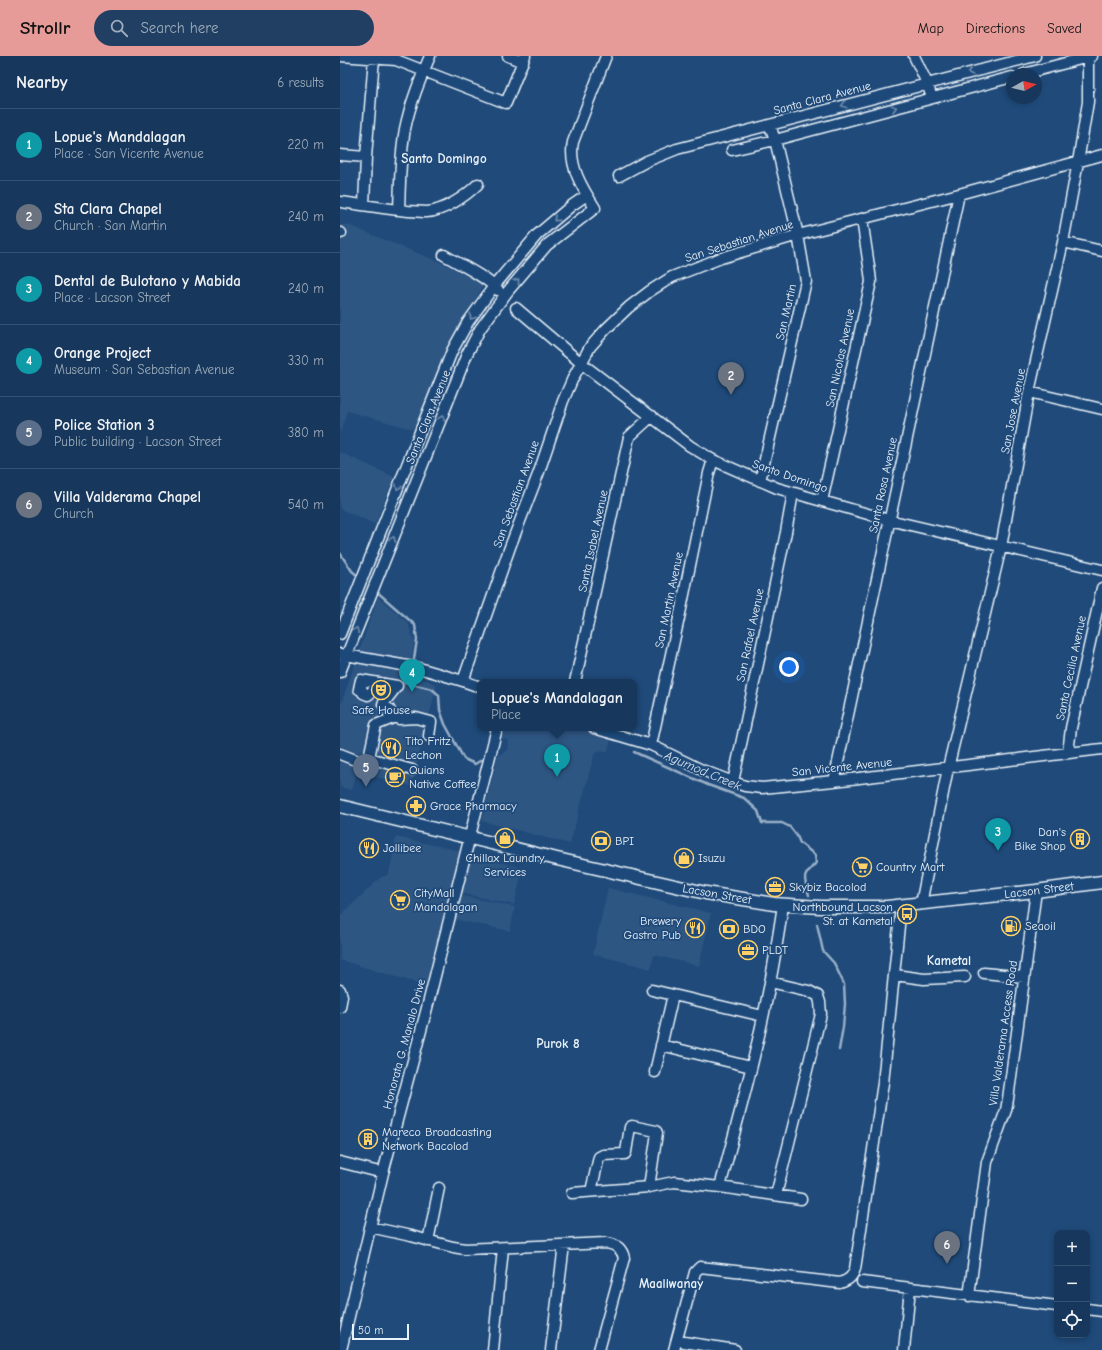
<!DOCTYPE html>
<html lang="en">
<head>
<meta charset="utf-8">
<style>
  body { margin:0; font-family:"Comic Neue",sans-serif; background:#203f62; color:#f1f3f6 }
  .controls { position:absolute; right:12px; bottom:12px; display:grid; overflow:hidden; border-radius:8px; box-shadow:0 2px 6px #0003 }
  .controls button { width:36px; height:36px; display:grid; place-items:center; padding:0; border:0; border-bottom:1px solid #365272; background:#17385c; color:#f1f3f6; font:20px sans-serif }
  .compass { position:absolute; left:666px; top:12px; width:36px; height:36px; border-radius:50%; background:#17385c; box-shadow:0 2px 6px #0003; rotate:82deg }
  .scale { position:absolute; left:12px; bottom:10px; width:57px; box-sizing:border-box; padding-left:4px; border:2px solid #e8f1f8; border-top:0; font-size:11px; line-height:14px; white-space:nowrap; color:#e8f1f8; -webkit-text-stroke:3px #1f4a7a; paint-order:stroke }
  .you { position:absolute; left:449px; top:611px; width:14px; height:14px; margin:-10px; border:3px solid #fff; border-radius:50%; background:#1a73e8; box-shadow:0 0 0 6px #1a73e833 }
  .badge { display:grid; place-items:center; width:26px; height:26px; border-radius:50%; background:#e69b98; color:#fff; font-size:13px; font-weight:700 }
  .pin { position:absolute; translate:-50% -33px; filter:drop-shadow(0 1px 2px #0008) }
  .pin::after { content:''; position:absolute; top:21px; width:14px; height:12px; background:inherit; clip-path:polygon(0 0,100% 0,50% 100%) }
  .popup { position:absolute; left:137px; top:623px; width:160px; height:52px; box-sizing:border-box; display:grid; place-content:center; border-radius:8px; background:#17385c; filter:drop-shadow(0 1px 3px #0005); font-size:13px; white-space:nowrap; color:#9eacbb }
  .popup b { font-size:15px; color:#f1f3f6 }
  .popup::after { content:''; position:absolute; left:50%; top:100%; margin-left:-8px; border:8px solid transparent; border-top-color:#17385c }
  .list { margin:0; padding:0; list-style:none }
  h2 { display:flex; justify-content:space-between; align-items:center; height:52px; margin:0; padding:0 16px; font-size:17px }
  h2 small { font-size:13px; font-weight:400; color:#9eacbb }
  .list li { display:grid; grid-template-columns:26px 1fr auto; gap:12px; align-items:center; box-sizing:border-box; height:72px; padding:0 16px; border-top:1px solid #365272 }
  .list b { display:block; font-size:15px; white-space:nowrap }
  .list p { margin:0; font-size:13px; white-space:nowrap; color:#9eacbb }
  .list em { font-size:13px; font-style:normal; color:#9eacbb }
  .icon { flex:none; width:22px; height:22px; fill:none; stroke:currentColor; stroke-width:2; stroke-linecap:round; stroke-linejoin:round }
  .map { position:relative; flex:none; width:762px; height:1294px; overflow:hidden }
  header { display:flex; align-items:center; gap:24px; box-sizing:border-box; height:56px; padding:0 20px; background:#e69b98; color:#111 }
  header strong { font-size:19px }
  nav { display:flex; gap:22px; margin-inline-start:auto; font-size:14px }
  .search { width:280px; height:36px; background:#203f62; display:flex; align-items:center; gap:10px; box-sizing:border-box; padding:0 14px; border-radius:22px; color:#9eacbb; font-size:15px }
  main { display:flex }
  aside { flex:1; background:#17385c }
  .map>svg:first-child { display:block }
  .built { fill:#2e5683 }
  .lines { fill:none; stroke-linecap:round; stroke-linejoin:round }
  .stream { stroke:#9ab0c7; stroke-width:2.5 }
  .minor-casing { stroke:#e8f1f8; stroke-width:13 }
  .major-casing { stroke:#e8f1f8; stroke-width:15 }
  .minor { stroke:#1f4a7a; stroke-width:10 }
  .major { stroke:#1f4a7a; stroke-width:12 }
  .oneway { stroke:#6f8dac }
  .labels { text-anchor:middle; stroke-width:3.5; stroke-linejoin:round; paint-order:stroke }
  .street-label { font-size:12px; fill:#e8f1f8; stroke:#1f4a7a }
  .poi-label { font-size:12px; fill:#e8f1f8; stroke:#1f4a7a; text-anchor:start }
  .neighbourhood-label { font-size:13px; font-weight:bold; fill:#e8f1f8; stroke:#1f4a7a }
  .water-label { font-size:13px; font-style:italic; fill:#d4e1ec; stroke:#1f4a7a }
</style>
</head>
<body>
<header>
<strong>Strollr</strong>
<div class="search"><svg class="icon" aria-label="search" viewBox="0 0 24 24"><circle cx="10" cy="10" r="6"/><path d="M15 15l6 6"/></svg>Search here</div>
<nav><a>Map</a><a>Directions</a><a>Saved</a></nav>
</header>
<main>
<aside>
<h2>Nearby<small>6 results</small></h2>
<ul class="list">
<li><span class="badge" style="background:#0f9aa8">1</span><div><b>Lopue's Mandalagan</b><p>Place · San Vicente Avenue</p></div><em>220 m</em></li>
<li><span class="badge" style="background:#6b7280">2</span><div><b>Sta Clara Chapel</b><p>Church · San Martin</p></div><em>240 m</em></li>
<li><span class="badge" style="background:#0f9aa8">3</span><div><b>Dental de Bulotano y Mabida</b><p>Place · Lacson Street</p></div><em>240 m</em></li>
<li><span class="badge" style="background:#0f9aa8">4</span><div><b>Orange Project</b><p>Museum · San Sebastian Avenue</p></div><em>330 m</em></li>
<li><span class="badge" style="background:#5c6f8a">5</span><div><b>Police Station 3</b><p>Public building · Lacson Street</p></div><em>380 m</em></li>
<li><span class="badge" style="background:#6b7280">6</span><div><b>Villa Valderama Chapel</b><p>Church</p></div><em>540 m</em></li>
</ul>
</aside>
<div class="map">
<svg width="762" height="1294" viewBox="0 0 762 1294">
  <rect width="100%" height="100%" fill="#1f4a7a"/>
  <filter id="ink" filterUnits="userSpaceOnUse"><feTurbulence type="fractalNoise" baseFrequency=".025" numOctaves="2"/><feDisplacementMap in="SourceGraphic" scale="8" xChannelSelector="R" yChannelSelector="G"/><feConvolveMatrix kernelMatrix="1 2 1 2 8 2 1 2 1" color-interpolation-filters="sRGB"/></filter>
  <g filter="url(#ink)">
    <path class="built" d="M0,169H8L102,207L144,228L110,289L76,374L7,355L0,378Z
      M0,396L54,421L35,468L0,453Z
      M38,541L68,567L74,585L70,617L97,629L71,730L17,716L12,734L0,731V651Z
      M162,672H241L271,682L268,695L255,696L230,788L142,765L158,700L167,694L169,685L159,681Z
      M56,781L121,795L87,930L0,904V860L40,822L49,818Z
      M128,799L183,812L174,849L120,837Z
      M268,832L371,857L359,910L314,899L311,913L253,898Z
      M118,839L175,851L170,875L113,863Z"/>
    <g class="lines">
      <path class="stream" d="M0,497L12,515L19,521
        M35,534L75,569L77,584L73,609
        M64,626L92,633L99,639L100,654L105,668L124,703L135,708L143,703
        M60,631L72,613
        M294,696L368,729L404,742L418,755L422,767H442L450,771L457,780L460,787L475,799L476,807C461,822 464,821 469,839
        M477,868L483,895L494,907L504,928L505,948L503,971L499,994"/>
      <defs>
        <path id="minor" d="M0,0L56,4L166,47L185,0
          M168,0L183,6
          M574,0L587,27L592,42
          M684,18L752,0
          M392,94L435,84L672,21
          M0,99L26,101
          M279,120L307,105L337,93L695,0
          M1,146C23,149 46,153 68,155C74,155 81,156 87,156C104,155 126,140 138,128
          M24,149L26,101L34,2
          M59,154C60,127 60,100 65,73C70,48 80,24 90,0
          M0,177H1
          M723,186L762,195
          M104,199C121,209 145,220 158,234
          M176,252L241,307L350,390L373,404L437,432L482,445L549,464L762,514
          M689,336L762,353
          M420,425L466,225L458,179L435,84L430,69
          M482,445L531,226L530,217L522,163
          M0,578L112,295L128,266L154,230L197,179L231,150L247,139
          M0,598L79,612L123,625L170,491L199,416L223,345L233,322L250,291L266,273L289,251L310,235L332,221L381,202L458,179L619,138L762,99
          M0,616L127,298L140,273L168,235L207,189L255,152C243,133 228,110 233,86L266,0
          M123,625L140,631
          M235,626L289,381L312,360
          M20,628L23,637L28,639L41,627
          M19,633L21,624L57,630L43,648L49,653L53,662
          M59,663L76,662L91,666L89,680
          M254,672L311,689L362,714L393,726L405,730L422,732L494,725L762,693
          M311,689L341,553L369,417L373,404
          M728,697L731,672L762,532
          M0,698L23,707L28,706L36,669L53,662H56
          M29,702L72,714
          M494,725L619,138
          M393,726L446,476L453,437
          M581,848L608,712L661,491L689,336L723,186L738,106L748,46V0
          M644,917L684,921
          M555,919L584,923L625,921
          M430,926L469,935L478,940L480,946L481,958L436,1139
          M0,934L2,940L0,951
          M312,934L423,960
          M321,989L411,1011
          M315,1016L333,939
          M0,1106L43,1117
          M380,1131C398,1063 417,996 430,927C435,901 439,875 443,849
          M251,1135L259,1101L263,1099L285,1098L286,1096L290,1071L292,1070L316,1075L317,1077L309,1131
          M232,1137L309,1131L334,1126L380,1131L461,1143
          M30,1171L71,1180L113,1191L125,1193L266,1187C275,1188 282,1192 284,1202L259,1294
          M88,1185L99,1132
          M522,1226L717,1250
          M629,1240L647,1106L666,1054L668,1043L696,835
          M747,1253L762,1255
          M344,1286L395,1294
          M1,1294L43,1117L87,952L157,672
          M153,1294L163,1192
          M211,1294L224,1189
          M334,1294L355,1216L360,1211L500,1227C508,1224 512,1222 515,1213L543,1027L561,850
          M564,1294L570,1232"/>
        <path id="major" d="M0,750L217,803L366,837L434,848L480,851H547L696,835L762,826"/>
      </defs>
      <use href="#minor" class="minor-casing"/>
      <use href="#major" class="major-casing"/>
      <use href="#minor" class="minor"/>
      <use href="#major" class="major"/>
    </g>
    <defs><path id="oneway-chevron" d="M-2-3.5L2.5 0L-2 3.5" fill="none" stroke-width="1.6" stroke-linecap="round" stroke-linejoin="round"/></defs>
    <g class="oneway">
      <use href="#oneway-chevron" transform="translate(630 16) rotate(166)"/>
      <use href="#oneway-chevron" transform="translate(504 49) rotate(165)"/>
      <use href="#oneway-chevron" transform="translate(554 52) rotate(-15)"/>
      <use href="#oneway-chevron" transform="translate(216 163) rotate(139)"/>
      <use href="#oneway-chevron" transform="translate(177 225) rotate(-50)"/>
      <use href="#oneway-chevron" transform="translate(132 261) rotate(126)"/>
      <use href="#oneway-chevron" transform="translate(102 362) rotate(-68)"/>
      <use href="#oneway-chevron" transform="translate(58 431) rotate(112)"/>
      <use href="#oneway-chevron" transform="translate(53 483) rotate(-68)"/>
      <use href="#oneway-chevron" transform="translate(16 574) rotate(-69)"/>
    </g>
  </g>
  <defs>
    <symbol id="theatre-ring" viewBox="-11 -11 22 22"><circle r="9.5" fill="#1f4a7a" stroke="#ffd166" stroke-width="1.5"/><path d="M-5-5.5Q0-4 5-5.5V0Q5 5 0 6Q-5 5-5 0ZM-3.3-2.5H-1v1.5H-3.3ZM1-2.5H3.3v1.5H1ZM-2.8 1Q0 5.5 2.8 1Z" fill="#ffd166"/></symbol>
    <symbol id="restaurant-ring" viewBox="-11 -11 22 22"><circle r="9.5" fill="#1f4a7a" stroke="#ffd166" stroke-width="1.5"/><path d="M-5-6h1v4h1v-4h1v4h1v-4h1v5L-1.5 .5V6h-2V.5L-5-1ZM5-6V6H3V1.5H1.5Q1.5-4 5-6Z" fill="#ffd166"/></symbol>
    <symbol id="cafe-ring" viewBox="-11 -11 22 22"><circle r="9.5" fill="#1f4a7a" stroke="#ffd166" stroke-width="1.5"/><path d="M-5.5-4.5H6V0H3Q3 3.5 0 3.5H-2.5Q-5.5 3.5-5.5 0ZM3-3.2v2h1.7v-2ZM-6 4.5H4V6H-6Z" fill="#ffd166"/></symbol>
    <symbol id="pharmacy-ring" viewBox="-11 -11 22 22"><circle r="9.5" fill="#1f4a7a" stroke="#ffd166" stroke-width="1.5"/><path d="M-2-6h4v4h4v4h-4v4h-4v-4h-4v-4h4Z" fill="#ffd166"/></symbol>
    <symbol id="shop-ring" viewBox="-11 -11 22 22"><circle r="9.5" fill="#1f4a7a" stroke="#ffd166" stroke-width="1.5"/><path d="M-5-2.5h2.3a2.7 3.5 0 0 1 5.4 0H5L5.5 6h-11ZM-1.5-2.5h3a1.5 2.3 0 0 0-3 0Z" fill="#ffd166"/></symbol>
    <symbol id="building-ring" viewBox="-11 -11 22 22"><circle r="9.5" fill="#1f4a7a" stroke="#ffd166" stroke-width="1.5"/><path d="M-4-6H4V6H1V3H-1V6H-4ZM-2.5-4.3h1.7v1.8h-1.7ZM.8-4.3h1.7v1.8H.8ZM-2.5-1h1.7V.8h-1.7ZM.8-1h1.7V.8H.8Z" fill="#ffd166"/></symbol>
    <symbol id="bank-ring" viewBox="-11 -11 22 22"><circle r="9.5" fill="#1f4a7a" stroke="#ffd166" stroke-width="1.5"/><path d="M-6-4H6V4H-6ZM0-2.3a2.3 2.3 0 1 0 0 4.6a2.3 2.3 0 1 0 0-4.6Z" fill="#ffd166"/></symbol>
    <symbol id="supermarket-ring" viewBox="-11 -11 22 22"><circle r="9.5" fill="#1f4a7a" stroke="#ffd166" stroke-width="1.5"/><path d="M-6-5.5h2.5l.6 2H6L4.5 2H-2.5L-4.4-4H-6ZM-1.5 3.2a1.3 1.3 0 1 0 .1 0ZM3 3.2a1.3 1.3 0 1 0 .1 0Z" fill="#ffd166"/></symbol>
    <symbol id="office-ring" viewBox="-11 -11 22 22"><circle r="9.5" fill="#1f4a7a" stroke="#ffd166" stroke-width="1.5"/><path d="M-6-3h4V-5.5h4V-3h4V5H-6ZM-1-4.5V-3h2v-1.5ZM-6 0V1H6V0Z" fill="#ffd166"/></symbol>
    <symbol id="bus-ring" viewBox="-11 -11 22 22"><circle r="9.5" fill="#1f4a7a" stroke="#ffd166" stroke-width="1.5"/><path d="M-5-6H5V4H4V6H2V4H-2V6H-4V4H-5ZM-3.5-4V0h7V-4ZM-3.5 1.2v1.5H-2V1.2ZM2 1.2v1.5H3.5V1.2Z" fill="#ffd166"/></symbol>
    <symbol id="fuel-ring" viewBox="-11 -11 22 22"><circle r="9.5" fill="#1f4a7a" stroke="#ffd166" stroke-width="1.5"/><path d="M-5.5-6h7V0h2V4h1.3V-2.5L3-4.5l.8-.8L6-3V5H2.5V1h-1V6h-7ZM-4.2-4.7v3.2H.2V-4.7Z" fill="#ffd166"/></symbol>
  </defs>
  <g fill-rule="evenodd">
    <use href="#theatre-ring" x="30" y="623" width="22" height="22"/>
    <use href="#restaurant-ring" x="40" y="681" width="22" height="22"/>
    <use href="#cafe-ring" x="44" y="710" width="22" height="22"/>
    <use href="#pharmacy-ring" x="65" y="739" width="22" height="22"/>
    <use href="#shop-ring" x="154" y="771" width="22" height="22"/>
    <use href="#building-ring" x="729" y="772" width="22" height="22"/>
    <use href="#bank-ring" x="250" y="774" width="22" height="22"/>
    <use href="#restaurant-ring" x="18" y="781" width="22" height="22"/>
    <use href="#shop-ring" x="333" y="791" width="22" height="22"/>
    <use href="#supermarket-ring" x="511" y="800" width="22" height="22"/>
    <use href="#office-ring" x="424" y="820" width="22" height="22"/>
    <use href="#supermarket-ring" x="49" y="833" width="22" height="22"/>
    <use href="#bus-ring" x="556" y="847" width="22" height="22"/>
    <use href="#fuel-ring" x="660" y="859" width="22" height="22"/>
    <use href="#restaurant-ring" x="344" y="861" width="22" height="22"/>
    <use href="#bank-ring" x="378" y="862" width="22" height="22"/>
    <use href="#office-ring" x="397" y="883" width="22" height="22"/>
    <use href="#building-ring" x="17" y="1072" width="22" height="22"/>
  </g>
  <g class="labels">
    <g class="street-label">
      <text transform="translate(482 42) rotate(-15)" y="4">Santa Clara Avenue</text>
      <text transform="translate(399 185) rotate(-18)" y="4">San Sebastian Avenue</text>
      <text transform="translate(446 256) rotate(-77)" y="4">San Martin</text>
      <text transform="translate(500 302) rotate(-78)" y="4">San Nicolas Avenue</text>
      <text transform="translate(673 355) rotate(-79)" y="4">San Jose Avenue</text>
      <text transform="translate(88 361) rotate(-68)" y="4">Santa Clara Avenue</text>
      <text transform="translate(450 420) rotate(19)" y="4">Santo Domingo</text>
      <text transform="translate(543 429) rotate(-78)" y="4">Santa Rosa Avenue</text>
      <text transform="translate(176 438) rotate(-70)" y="4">San Sebastian Avenue</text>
      <text transform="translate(253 485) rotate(-78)" y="4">Santa Isabel Avenue</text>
      <text transform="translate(329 544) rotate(-78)" y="4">San Martin Avenue</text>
      <text transform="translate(410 579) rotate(-78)" y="4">San Rafael Avenue</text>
      <text transform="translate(731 612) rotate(-78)" y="4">Santa Cecilia Avenue</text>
      <text transform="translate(502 711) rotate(-6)" y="4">San Vicente Avenue</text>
      <text transform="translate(699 834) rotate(-7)" y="4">Lacson Street</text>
      <text transform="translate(377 838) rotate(10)" y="4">Lacson Street</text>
      <text transform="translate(663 977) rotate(-82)" y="4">Villa Valderama Access Road</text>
      <text transform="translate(64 988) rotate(-75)" y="4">Honorata G. Manalo Drive</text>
    </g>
    <g class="poi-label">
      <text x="41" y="658" text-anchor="middle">Safe House</text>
      <text x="65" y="689">Tito Fritz<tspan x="65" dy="14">Lechon</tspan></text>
      <text x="69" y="718">Quians<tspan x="69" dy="14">Native Coffee</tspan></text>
      <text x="90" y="754">Grace Pharmacy</text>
      <text x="726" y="780" text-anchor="end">Dan's<tspan x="726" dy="14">Bike Shop</tspan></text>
      <text x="275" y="789">BPI</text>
      <text x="43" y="796">Jollibee</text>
      <text x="165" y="806" text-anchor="middle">Chillax Laundry<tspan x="165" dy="14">Services</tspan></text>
      <text x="358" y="806">Isuzu</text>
      <text x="536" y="815">Country Mart</text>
      <text x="449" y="835">Skybiz Bacolod</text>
      <text x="74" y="841">CityMall<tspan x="74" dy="14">Mandalagan</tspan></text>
      <text x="553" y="855" text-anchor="end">Northbound Lacson<tspan x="553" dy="14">St. at Kametal</tspan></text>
      <text x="341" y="869" text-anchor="end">Brewery<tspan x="341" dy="14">Gastro Pub</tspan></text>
      <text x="685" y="874">Seaoil</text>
      <text x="403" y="877">BDO</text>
      <text x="422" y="898">PLDT</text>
      <text x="42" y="1080">Mareco Broadcasting<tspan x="42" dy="14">Network Bacolod</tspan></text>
    </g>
    <g class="neighbourhood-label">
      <text x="104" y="107">Santo Domingo</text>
      <text x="609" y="909">Kametal</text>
      <text x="218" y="992">Purok 8</text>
      <text x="331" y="1232">Maaliwanay</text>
    </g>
    <g class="water-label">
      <text transform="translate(363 714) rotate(23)" y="5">Agumod Creek</text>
    </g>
  </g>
</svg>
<div class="controls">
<button>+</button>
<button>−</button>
<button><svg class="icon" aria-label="locate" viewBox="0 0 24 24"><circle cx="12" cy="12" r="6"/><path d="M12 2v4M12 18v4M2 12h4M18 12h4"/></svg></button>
</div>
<svg class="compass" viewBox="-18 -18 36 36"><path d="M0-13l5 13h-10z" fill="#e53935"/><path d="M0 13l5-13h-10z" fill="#9eacbb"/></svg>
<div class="scale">50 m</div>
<div class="you"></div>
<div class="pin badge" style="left:217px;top:721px;background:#0f9aa8">1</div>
<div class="popup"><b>Lopue's Mandalagan</b>Place</div>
<div class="pin badge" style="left:391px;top:339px;background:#6b7280">2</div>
<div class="pin badge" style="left:658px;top:795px;background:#0f9aa8">3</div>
<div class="pin badge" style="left:72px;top:636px;background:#0f9aa8">4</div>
<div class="pin badge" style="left:26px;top:731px;background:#5c6f8a">5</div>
<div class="pin badge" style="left:607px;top:1208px;background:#6b7280">6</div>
</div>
</main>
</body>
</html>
